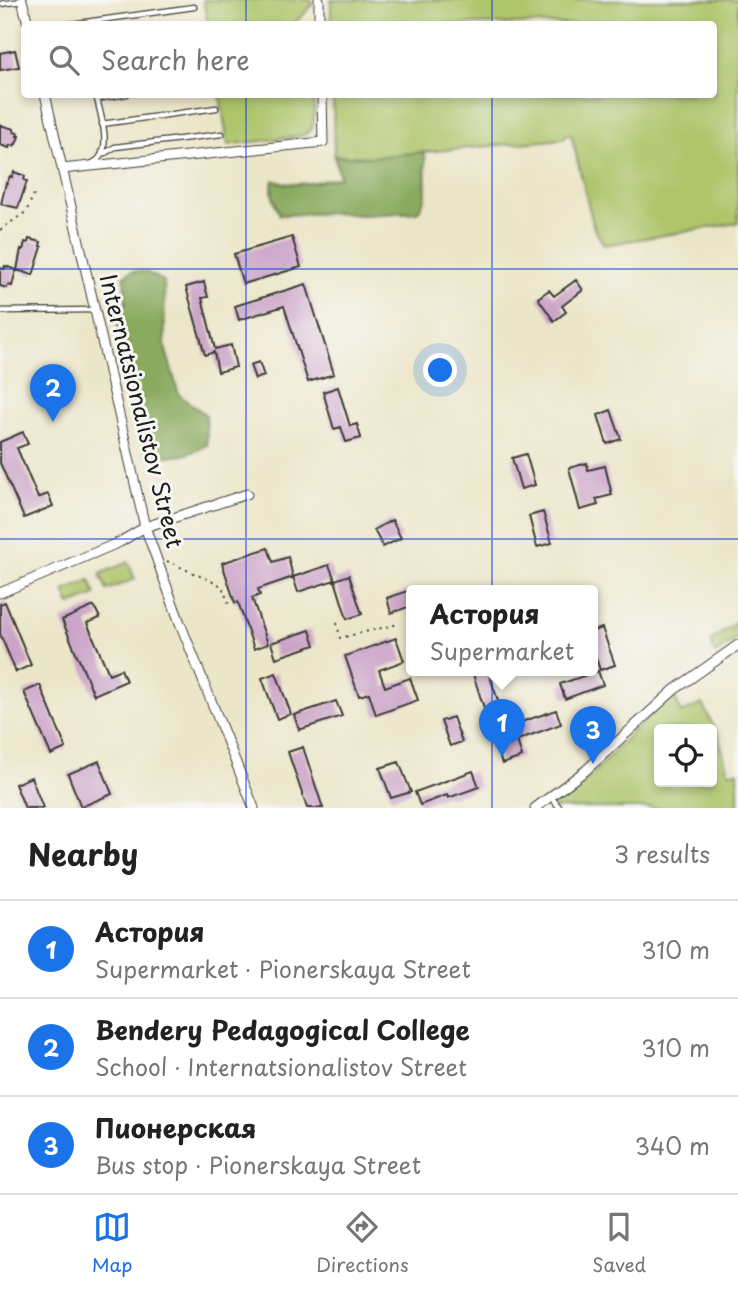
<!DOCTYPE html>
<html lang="en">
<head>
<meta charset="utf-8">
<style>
  body { margin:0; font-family:"Playpen Sans",sans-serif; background:#f6f6f6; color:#222 }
  .controls { position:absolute; right:21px; bottom:21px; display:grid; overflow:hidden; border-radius:7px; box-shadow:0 4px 10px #0003 }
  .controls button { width:63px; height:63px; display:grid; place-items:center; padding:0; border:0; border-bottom:2px solid #e0e0e0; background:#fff; color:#222; font:35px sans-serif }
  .you { position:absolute; left:441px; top:371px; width:24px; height:24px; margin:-18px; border:5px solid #fff; border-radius:50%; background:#1a73e8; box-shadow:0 0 0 10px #1a73e833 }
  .badge { display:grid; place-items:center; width:46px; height:46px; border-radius:50%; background:#1a73e8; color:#fff; font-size:23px; font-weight:700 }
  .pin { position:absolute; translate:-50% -58px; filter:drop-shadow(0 2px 4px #0008) }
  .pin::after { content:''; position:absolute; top:37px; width:24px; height:21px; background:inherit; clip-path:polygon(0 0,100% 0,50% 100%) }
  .popup { position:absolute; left:406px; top:585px; width:192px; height:91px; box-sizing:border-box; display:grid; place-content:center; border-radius:7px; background:#fff; filter:drop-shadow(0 2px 5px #0005); font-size:23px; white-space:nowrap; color:#767676 }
  .popup b { font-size:26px; color:#222 }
  .popup::after { content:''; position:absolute; left:50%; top:100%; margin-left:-14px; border:14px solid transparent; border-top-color:#fff }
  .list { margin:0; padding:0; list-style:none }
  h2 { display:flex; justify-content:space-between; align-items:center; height:91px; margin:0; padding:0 28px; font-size:30px }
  h2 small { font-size:23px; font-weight:400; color:#767676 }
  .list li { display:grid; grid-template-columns:46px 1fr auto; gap:21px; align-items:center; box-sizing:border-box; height:98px; padding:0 28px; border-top:2px solid #e0e0e0 }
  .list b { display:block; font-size:26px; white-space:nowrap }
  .list p { margin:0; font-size:23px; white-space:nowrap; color:#767676 }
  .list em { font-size:23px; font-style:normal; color:#767676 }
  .icon { flex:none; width:38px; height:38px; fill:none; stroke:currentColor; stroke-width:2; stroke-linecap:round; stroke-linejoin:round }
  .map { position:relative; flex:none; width:738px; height:808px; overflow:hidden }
  .search { position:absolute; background:#fff; box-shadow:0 4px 10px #0003; left:21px; right:21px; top:21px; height:77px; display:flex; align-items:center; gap:18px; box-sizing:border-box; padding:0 24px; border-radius:7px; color:#767676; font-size:26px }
  .sheet { height:385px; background:#fff }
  nav { display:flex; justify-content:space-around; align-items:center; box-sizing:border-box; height:98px; border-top:2px solid #e0e0e0; background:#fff; font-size:19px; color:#767676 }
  nav a { display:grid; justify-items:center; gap:4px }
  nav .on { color:#1a73e8 }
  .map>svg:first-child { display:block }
  .green { fill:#aec56b; stroke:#657044; stroke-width:2; fill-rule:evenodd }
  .forest { fill:#8aaa5f; stroke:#53633e; stroke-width:2 }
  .building { fill:#cca4c9 }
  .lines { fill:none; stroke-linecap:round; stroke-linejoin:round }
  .service-casing { stroke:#3b3a36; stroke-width:7 }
  .minor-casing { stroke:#3b3a36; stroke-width:11 }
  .path { stroke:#3b3a36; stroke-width:2; stroke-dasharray:2 5; stroke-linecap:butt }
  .service { stroke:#fff; stroke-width:4.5 }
  .minor { stroke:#fff; stroke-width:9 }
  .grid { fill:none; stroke:#1d4ed8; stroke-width:2; stroke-opacity:0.55 }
  .labels { text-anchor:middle; stroke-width:6; stroke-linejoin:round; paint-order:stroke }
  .street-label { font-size:23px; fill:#1c1c1c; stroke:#f6f6f2 }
</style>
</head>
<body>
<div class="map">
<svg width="738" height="808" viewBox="0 0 738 808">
  <rect width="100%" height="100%" fill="#f6f6f2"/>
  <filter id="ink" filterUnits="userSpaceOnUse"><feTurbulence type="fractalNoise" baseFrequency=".0143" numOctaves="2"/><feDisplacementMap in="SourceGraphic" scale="14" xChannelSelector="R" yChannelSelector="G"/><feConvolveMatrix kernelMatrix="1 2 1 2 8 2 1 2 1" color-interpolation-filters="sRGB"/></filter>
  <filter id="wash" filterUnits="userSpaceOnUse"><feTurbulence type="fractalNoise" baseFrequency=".00686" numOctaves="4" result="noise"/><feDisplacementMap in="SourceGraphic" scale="28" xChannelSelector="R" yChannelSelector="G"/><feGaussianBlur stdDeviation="1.57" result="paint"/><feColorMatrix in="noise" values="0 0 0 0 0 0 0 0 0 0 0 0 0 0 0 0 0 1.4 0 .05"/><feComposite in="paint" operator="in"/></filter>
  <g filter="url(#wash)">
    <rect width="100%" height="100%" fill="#ece6c9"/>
    <path class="green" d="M203,0H312V5L303,15L293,24H208Z
      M331,0H738V223L604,245L594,228L571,134L566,135L563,139L373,157L334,156L333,95L714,94V24H331Z
      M220,95H310C314,101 314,104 314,112C314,125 314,131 301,136L228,145Z
      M128,562L135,579L107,590L100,574Z
      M90,580L96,595L70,605L64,591Z
      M738,621V638L715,654L711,641Z
      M674,694L681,713L702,704L718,734L728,772L738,771V808H548L588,779L632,732ZM659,729H712V782H659Z"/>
    <path class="forest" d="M425,152L426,197L418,212L361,215L338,213L280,215C275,204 270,193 273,180C295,189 317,181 340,177L334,156L373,157Z
      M132,271L146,272L164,281L165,347L179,395L206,415L207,445C185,459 171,457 147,453C141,428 113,330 119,312C120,308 123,306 126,303L124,276Z"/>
    <g id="blocks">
      <path class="building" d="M15,50L19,67L0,70V53Z
        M0,125L14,129V132L18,133L17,136H19L16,144H15L14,146L10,145L9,148L0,145Z
        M14,172L25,176L24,180L27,181L18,208L1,204L6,183H7L10,176L12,177Z
        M292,237L301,267L243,284L234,254Z
        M29,239L41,242L40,246L42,247L33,275L17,270L21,249L23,250L25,242L28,243Z
        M5,266L16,270L12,286L8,285L7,288L0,286V268L4,269Z
        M576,280L583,290L562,306L566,312L554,321L538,298L549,290L554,296Z
        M204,282L208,297L202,298L215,349L231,345L236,367L218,372L214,352L205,355L186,287Z
        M306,284L334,374L308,382L284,306L239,320L235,306Z
        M259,362L264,376L255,379L250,365Z
        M338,387L350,426L357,424L361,438L346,442L341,427L334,429L323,392Z
        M611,410L621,439L607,444L598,415Z
        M23,432L28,444L17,448L38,498L48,494L53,506L24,518L0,463V442Z
        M526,454L535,485L521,489L512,458Z
        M587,463L588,470L605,466L612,495L596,499L598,505L580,510L569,468Z
        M543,512L552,543L537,547L529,516Z
        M392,520L401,538L383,547L374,530Z
        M268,548L273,562L288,557L293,577L258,589L260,595L252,598L268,644L254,649L238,602L235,603L222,563Z
        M329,565L335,580L298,592L293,577Z
        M349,575L362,614L347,619L335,580Z
        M411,590V606L391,613L387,598Z
        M5,602L31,665L16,672L0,634V604Z
        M94,606L100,618L87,623L109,674L121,669L126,681L94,695L62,620Z
        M602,628L615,665L600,670L593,649V631Z
        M310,630L315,645L276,658L271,643Z
        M396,638L404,661L379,670L385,687L410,678L418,700L376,715L369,693L359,696L345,656Z
        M472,671H488L507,727L556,710L561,724L517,740L522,757L502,764Z
        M598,671L603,685L565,699L560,684Z
        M276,673L291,714L277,719L262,678Z
        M40,685L66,748L51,755L24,692Z
        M336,701L342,716L299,730L294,715Z
        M453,717L462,742L450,746L441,721Z
        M303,747L317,790L323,808H307L288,752Z
        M99,761L112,794L81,807L68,774Z
        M399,762L411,792L391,798L380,768Z
        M473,771L479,787L448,798L447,795L420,805L415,792Z
        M31,777L43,808H25L15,784Z"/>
    </g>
  </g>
  <g filter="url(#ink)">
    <use href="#blocks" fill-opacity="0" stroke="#3b3a36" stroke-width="2"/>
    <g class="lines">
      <defs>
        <path id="service" d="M0,4L22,1
          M71,24L194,7
          M97,99L127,94
          M102,124L216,108
          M102,152L105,153L115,147L222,134
          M91,164C94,162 99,160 100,157C111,143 99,110 96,94
          M0,311L95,310
          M551,797L560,808"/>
        <path id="minor" d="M22,0L28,24
          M319,0V24
          M45,94L145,527L180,623L254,808
          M62,169L323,142L322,94
          M0,593L120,542L145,527L247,494
          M535,808L585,771L674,690L738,645"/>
      </defs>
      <use href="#service" class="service-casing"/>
      <use href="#minor" class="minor-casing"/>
      <path class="path" d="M0,230L26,212L34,194
        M167,561L222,586L230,607
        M337,623L340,638L398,624"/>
      <use href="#service" class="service"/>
      <use href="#minor" class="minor"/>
    </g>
  </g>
  <path class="grid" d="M246,0V24M492,0V24M246,94V808M492,94V808M0,269H738M0,539H738"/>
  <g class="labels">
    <g class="street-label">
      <text transform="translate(141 411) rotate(76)" y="8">Internatsionalistov Street</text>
    </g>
  </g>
</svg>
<div class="controls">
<button><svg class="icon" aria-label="locate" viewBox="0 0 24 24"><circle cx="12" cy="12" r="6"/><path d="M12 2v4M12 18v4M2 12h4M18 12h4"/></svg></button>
</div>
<div class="you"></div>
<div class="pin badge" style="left:502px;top:757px">1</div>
<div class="popup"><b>Астория</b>Supermarket</div>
<div class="pin badge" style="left:53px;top:422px">2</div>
<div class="pin badge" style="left:593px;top:764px">3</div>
<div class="search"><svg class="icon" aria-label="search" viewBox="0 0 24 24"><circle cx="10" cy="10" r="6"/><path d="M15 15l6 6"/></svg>Search here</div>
</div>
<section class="sheet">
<h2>Nearby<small>3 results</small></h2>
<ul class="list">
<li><span class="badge">1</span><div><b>Астория</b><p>Supermarket · Pionerskaya Street</p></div><em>310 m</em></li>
<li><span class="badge">2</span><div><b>Bendery Pedagogical College</b><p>School · Internatsionalistov Street</p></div><em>310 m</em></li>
<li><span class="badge">3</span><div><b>Пионерская</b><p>Bus stop · Pionerskaya Street</p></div><em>340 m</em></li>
</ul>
</section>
<nav>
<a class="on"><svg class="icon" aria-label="map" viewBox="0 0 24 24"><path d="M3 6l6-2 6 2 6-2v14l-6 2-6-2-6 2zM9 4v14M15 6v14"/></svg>Map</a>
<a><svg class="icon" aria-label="directions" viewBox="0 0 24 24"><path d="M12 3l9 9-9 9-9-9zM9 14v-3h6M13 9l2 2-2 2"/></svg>Directions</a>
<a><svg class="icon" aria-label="saved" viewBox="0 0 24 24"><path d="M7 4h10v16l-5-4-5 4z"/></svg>Saved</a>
</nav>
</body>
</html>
